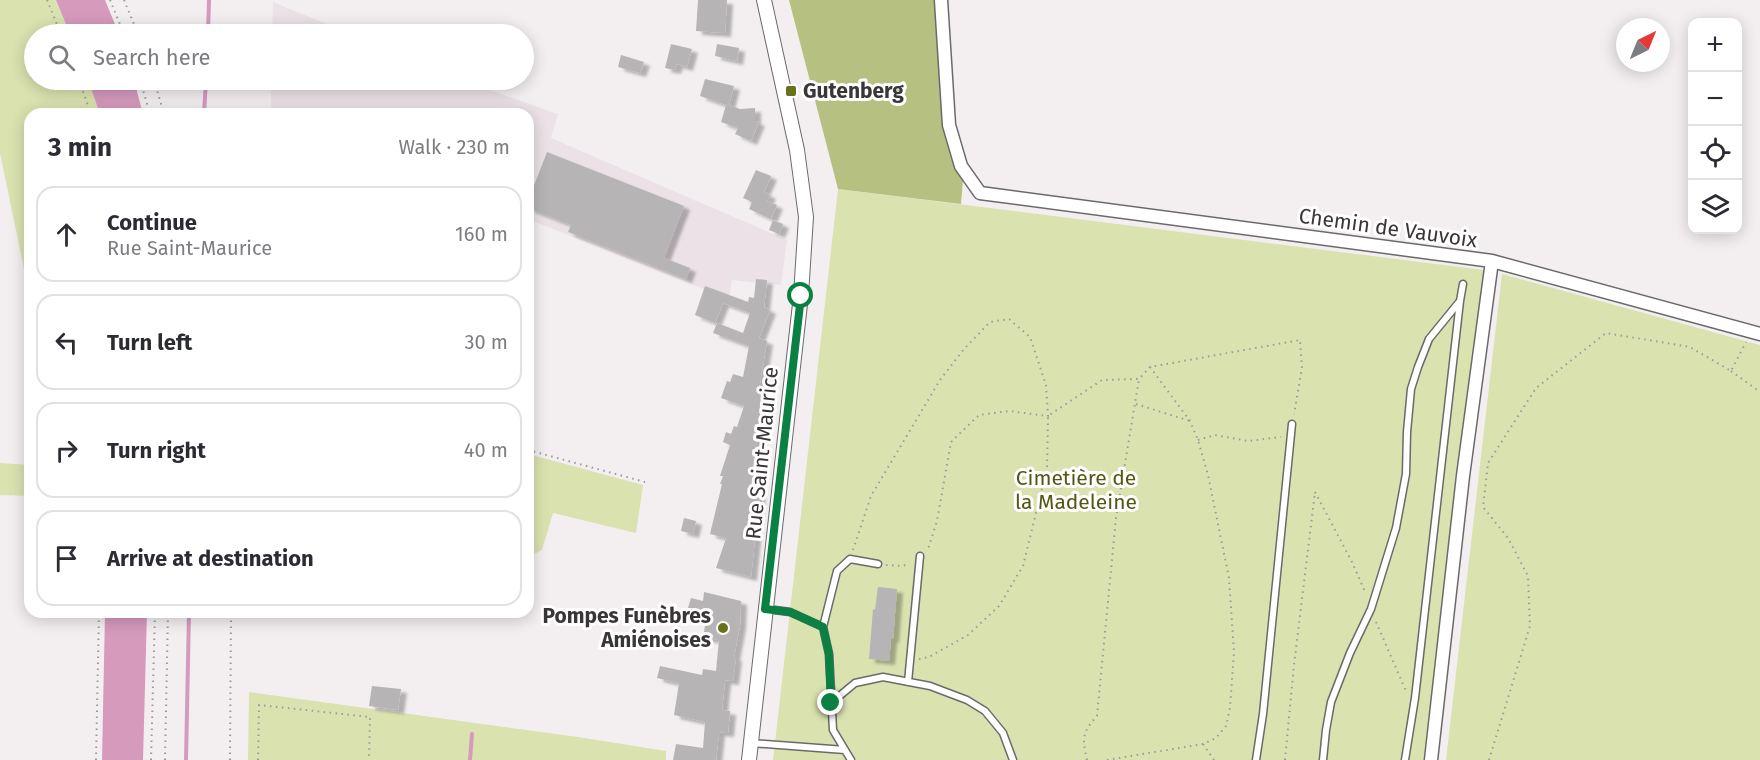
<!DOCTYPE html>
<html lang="en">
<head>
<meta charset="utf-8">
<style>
  body { margin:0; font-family:"Fira Sans",sans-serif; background:#f7f7f7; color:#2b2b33 }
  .controls { position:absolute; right:18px; top:18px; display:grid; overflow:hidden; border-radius:12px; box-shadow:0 3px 15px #0003 }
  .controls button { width:54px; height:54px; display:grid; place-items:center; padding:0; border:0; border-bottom:2px solid #e1e1e2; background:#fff; color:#2b2b33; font:30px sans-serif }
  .compass { position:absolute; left:1616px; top:18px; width:54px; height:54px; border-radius:50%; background:#fff; box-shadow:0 3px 15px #0003; rotate:43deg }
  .stop { position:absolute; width:18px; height:18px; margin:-14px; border:4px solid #0b8043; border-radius:50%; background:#fff }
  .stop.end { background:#0b8043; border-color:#fff; box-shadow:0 2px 6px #0008 }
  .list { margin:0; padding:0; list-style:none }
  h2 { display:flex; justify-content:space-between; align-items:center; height:78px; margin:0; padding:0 24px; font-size:26px }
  h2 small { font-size:20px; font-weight:400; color:#7c7c81 }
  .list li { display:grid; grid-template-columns:39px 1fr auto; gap:18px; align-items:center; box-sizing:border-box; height:96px; margin:0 12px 12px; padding:0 12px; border:2px solid #e1e1e2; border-radius:18px }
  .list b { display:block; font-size:22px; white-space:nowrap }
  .list p { margin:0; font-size:20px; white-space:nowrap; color:#7c7c81 }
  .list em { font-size:20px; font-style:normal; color:#7c7c81 }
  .icon { flex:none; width:33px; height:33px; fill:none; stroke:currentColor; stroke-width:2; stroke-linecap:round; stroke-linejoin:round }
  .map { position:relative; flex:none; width:1760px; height:760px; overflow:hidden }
  .search { position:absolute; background:#fff; box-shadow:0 3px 15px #0003; left:24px; top:24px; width:510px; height:66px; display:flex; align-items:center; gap:15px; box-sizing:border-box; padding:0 21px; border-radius:33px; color:#7c7c81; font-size:22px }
  .panel { position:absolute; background:#fff; box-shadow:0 3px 15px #0003; left:24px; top:108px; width:510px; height:510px; border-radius:18px }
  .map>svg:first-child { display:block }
  .built { fill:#ebe1e6 }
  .green { fill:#dae2b0 }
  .forest { fill:#b6c081 }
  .water { fill:#d69abd }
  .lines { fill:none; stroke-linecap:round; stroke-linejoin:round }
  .stream { stroke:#d69abd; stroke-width:4 }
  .building { fill:#b7b4b6; filter:url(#shadow) }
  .service-casing { stroke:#6c696b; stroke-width:9 }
  .minor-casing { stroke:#6c696b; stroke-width:15 }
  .tertiary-casing { stroke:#6c696b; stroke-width:16 }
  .path { stroke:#9c999b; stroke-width:2; stroke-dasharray:1.5 4.5; stroke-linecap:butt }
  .service { stroke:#fff; stroke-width:6 }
  .minor { stroke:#fff; stroke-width:12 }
  .tertiary { stroke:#fff; stroke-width:14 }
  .route { stroke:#0b8043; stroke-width:8 }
  .poi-dot { fill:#687119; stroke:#fffdfe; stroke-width:2 }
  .labels { text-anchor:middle; stroke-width:6; stroke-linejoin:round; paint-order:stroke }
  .poi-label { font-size:21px; font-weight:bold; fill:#383738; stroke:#fffdfe; text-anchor:start }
  .street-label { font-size:21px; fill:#383738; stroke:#fffdfe }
  .park-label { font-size:21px; fill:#515811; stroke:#fffdfe }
</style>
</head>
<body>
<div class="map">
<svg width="1760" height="760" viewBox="0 0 1760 760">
  <defs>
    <filter id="shadow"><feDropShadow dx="6" dy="4" stdDeviation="1.5" flood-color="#0004"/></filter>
  </defs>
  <rect width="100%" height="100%" fill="#f3eff1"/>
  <path class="built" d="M273,2L351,34H272Z
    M271,80H461L558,114L551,138L787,240L781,285L732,280L729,299L528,219V114H271Z"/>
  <path class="green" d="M0,0H56L70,34H34V80H88L100,114H30V298L0,153Z
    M838,189L1484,270L1427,760H773Z
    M1502,274L1760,345V760H1446Z
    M528,454L643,485L636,533L553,513L542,550L528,557Z
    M0,463L30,465V496L0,495Z
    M249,692L578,737L666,751V760H248Z"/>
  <path class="forest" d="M789,0H936L963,179L961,204L838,189Z"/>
  <path class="water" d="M56,0H105L119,34H70Z
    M88,80H134L143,114H100Z
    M105,612H147L143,760H102Z"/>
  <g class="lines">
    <path class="stream" d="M208,34L209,0
      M204,114L206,80
      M186,760L189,612
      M470,760L472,734"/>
  </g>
  <path class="building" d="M698,0H727L725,33L696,31Z
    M671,44L692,49L687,67L677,64L675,70L665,68Z
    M717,44L739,48L737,61L715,56Z
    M621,55L644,62L640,73L618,67Z
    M705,79L734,86L729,105L740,109L755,108V121L759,122L751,141L735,134L738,128L721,122L726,105L700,96Z
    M547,152L684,206L664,258L690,268L686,279L568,232L571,225L528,208V201Z
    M756,170L771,176L764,192L770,195L767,201L777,205L771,219L749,209L752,202L743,198Z
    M773,220L783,224L779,234L769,230Z
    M756,279L767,280L764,307L770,310L759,338L767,341L759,389L761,390V398L769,401L754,452L758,454L754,464L758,465L751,484L754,485L752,489L760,492L751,577L716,568L726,538L710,534L722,484H720L723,476H720L730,445L723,442L726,432L731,434L734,426L737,427L744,406L721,398L727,381L730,382L733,374L743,377L749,346L713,333L717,323L743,333L750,313L723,303L715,323L695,315L705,286L748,302L749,297L754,298Z
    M684,518L696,521L693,534L681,531Z
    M878,587L897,589L893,639H891L889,661L869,659L873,609L875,610Z
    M704,592L741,601L740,625L734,657H736L733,681L725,680L722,710L730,711L728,733L719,732L716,760H673L676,744L703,748L705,722L674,715L679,683L657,678L660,666L702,675L703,669L716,671L719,640L703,638L706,619L687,615L688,612L687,611L691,598L703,601Z
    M372,686L401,689L398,710L369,706Z"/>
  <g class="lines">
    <defs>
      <path id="service" d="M767,609L790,612L823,627
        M908,682L920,556
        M831,703L855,683L883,677L930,686L967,700L985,711L1003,733L1013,760
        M751,743L845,750
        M851,760L833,730L829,654L823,627L837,571L850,559L878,564
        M1256,760L1263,714L1292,424
        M1323,760L1326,730L1331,702L1350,653L1371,609L1396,528L1406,474L1407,432L1411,389L1418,367L1429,339L1460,301
        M1405,760L1415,698L1460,301L1463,284"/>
      <path id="minor" d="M941,0L949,125L961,166L980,193L1492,261L1760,334
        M1431,760L1463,476L1492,261"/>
      <path id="tertiary" d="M749,760L801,295L806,217L797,150L764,0"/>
    </defs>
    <use href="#service" class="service-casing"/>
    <use href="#minor" class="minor-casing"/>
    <use href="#tertiary" class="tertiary-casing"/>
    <path class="path" d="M47,0L61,34
      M110,0L124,34
      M124,0L138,34
      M79,80L91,114
      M140,80L150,114
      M154,80L164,114
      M1731,371L1760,392
      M1136,404L1190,421
      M1198,440L1215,435L1248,441L1281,437
      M528,450L645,482
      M1315,492L1352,562L1366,594
      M853,550L871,496L940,380L964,349L990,322L1009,319L1030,337L1046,385L1048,416L1009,411L979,415L951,442L937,521L928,549
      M886,565L903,566L909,563
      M1376,622L1406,691
      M919,659L929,657L968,635L999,606L1023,566L1047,468L1048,416L1102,380L1139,379L1150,367L1300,340L1302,368L1294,414
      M1203,744L1214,760
      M96,760L99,612
      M151,760L155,612
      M165,760L168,612
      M230,760L231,612
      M258,760L259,705L370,717L369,760
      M1087,760C1082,738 1082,733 1097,716L1116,518L1139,379
      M1107,760L1203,744L1216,738L1226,726L1230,708L1234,652L1229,578L1208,475L1198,440L1190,421L1150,367
      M1285,760L1294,665L1315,492
      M1489,760L1530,626L1528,576L1508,538L1483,507L1488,463L1536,388L1606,333L1690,347L1731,371L1746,342"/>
    <use href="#service" class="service"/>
    <use href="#minor" class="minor"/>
    <use href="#tertiary" class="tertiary"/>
  </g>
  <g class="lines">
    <path class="route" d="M801,296L765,609L790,612L823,627L829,654L831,703"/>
  </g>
  <g class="poi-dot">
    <rect x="785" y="85" width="12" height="12" rx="3"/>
    <circle cx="723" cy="628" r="6"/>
  </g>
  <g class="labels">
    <g class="poi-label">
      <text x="803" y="98">Gutenberg</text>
      <text x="711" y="623" text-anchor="end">Pompes Funèbres<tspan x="711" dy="24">Amiénoises</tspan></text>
    </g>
    <g class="street-label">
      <text transform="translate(1388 228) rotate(8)" y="7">Chemin de Vauvoix</text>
      <text transform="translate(762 453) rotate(-84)" y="7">Rue Saint-Maurice</text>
    </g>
    <g class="park-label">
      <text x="1076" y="485">Cimetière de<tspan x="1076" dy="24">la Madeleine</tspan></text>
    </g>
  </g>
</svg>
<div class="controls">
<button>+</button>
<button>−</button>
<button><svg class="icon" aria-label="locate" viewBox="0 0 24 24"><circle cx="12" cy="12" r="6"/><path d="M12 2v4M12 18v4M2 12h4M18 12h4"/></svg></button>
<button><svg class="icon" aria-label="layers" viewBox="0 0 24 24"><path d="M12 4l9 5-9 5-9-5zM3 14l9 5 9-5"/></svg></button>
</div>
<svg class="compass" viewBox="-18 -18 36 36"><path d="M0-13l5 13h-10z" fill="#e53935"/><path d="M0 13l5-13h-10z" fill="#7c7c81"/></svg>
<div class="stop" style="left:801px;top:296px"></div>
<div class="stop end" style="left:831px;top:703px"></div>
<div class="search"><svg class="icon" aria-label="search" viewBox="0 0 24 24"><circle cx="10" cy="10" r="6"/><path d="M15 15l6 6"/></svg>Search here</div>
<section class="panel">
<h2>3 min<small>Walk · 230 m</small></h2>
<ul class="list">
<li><svg class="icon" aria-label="ahead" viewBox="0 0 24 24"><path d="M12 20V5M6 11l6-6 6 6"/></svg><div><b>Continue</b><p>Rue Saint-Maurice</p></div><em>160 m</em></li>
<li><svg class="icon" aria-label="left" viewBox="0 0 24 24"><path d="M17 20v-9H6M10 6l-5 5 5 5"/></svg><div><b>Turn left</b></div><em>30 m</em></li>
<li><svg class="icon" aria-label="right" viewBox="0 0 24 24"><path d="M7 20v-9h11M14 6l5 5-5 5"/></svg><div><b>Turn right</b></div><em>40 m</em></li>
<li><svg class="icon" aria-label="arrive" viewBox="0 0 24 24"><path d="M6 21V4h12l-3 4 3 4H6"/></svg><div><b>Arrive at destination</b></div></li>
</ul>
</section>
</div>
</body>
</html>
